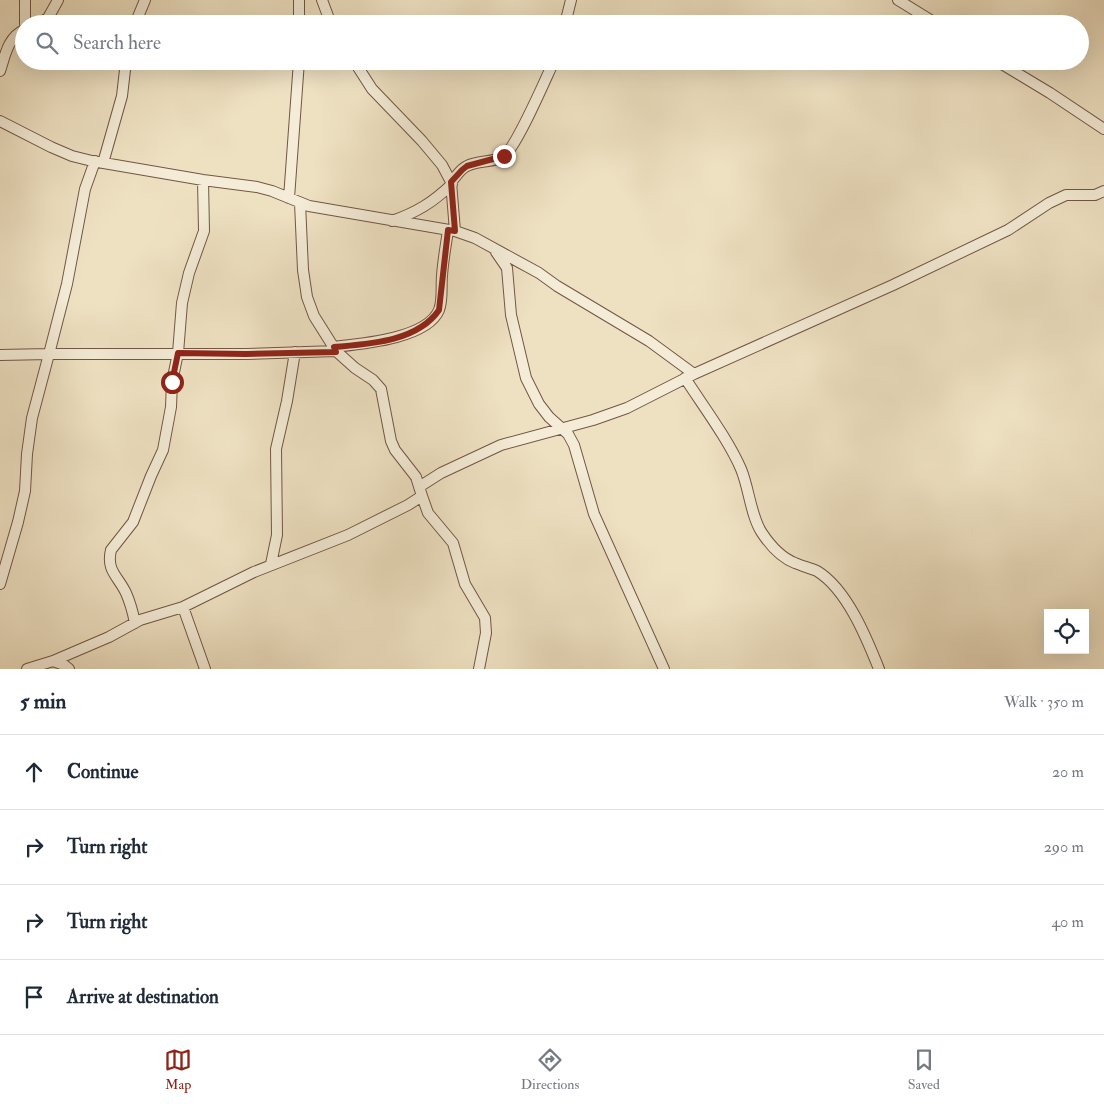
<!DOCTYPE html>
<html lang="en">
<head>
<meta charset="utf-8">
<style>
  body { margin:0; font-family:"IM FELL Double Pica",serif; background:#f2f2f3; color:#1f2937 }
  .controls { position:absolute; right:15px; bottom:15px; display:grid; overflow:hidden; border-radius:0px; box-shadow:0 5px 20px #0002 }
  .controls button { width:45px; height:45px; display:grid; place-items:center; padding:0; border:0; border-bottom:1px solid #e0e1e3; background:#fff; color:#1f2937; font:25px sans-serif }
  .stop { position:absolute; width:15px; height:15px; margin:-11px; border:4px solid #8f2418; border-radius:50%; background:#fff }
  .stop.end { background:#8f2418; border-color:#fff; box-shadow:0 1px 5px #0008 }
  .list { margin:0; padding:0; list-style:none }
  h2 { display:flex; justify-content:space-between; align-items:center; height:65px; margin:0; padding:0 20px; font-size:21px }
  h2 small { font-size:16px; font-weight:400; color:#747a83 }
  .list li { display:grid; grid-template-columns:32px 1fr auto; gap:15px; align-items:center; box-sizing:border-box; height:75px; padding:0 20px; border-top:1px solid #e0e1e3 }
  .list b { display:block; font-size:19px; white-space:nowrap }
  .list em { font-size:16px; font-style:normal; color:#747a83 }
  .icon { flex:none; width:28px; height:28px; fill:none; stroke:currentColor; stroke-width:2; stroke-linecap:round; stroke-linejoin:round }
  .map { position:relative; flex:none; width:1104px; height:669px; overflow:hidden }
  .search { position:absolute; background:#fff; box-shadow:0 5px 20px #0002; left:15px; right:15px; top:15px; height:55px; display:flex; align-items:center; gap:12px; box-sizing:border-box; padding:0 18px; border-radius:28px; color:#747a83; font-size:19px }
  .sheet { height:365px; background:#fff }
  nav { display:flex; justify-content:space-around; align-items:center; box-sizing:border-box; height:70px; border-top:1px solid #e0e1e3; background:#fff; font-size:14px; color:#747a83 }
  nav a { display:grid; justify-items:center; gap:2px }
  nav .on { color:#8f2418 }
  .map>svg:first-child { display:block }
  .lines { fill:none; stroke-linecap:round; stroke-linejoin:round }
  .street-casing { stroke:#725646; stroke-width:12 }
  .street { stroke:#f4ecd7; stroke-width:10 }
  .route { stroke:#8f2418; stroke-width:6 }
</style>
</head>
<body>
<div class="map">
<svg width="1104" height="669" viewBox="0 0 1104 669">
  <rect width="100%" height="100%" fill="#eee1c2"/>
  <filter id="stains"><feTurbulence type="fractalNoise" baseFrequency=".004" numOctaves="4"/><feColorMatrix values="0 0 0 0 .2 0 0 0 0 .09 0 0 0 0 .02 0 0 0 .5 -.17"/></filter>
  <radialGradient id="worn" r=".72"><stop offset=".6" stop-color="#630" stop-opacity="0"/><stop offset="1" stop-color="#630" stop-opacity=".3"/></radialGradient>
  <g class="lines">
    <defs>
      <path id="street" d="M322,0L331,24
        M898,0L937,24
        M25,24V0
        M38,24L48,18L58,0
        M135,24L145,0
        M299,24V0
        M565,24L571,0
        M997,61L1050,93L1104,129
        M0,71C5,56 8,37 24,30
        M0,121L51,147L72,156L92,161L203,180L257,187L272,191L309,206L455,231L451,182L442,165L422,141L372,89L354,61
        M103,163L122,96L126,61
        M451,182C456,177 460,169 467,166C478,160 494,163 504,156C517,146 545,80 554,61
        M289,198L299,61
        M392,221C417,212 432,203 452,184
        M496,252L507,268L511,315L526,378L539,404L549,417L568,434L574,445L594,514L664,669
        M333,347C360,344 427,339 439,310C443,300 441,286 442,276C443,260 446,245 448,230
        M0,355L49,354L67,284L85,189L95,161
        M694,374L893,285L1008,230L1049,203L1066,195H1095L1104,191
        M685,378C703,406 728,439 741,469C749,488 751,517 762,533C770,545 782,558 795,563C802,566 810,568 817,571C847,589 867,639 879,669
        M419,487L441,473L501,445L593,420L627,408L694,374L649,341L557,286L539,273L475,238L455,231
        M422,496L428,513L453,543L465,584L485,618L486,633L479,669
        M271,564L277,535L276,449L287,401L295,352
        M0,584L18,522L25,491L27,454L32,418L49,354H246L336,351
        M183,607L205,669
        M135,623C133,613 130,602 126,593C118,576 106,571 111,550L133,522L151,476L163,450L171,407L172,382L178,353L182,303L189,273L204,231L203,180
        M53,661L64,665L69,669
        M27,669L53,661L109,637L140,620L183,607L254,572L348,535L408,505L422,496L416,477L395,450L391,441L381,389L373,380L355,368L336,351L314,316L307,297L303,270L300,203"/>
    </defs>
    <use href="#street" class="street-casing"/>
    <use href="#street" class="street"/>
  </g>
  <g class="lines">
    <path class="route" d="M172,382L178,353L246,354L336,352L334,347C368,344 417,342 439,310L448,230L455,231L451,182L462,170L467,166L504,156"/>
  </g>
  <rect width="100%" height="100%" filter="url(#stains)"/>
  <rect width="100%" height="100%" fill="url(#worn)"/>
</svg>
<div class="controls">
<button><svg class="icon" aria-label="locate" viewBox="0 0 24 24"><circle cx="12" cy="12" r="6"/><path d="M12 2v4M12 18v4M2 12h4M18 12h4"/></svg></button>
</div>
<div class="stop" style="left:172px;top:382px"></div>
<div class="stop end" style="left:504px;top:156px"></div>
<div class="search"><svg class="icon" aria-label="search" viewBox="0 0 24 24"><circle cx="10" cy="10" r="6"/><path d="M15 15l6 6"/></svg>Search here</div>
</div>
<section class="sheet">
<h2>5 min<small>Walk · 350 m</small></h2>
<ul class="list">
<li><svg class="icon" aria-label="ahead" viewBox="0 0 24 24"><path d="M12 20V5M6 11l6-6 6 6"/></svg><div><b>Continue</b></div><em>20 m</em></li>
<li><svg class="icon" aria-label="right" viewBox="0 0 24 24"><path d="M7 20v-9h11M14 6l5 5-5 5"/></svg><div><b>Turn right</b></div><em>290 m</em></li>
<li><svg class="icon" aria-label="right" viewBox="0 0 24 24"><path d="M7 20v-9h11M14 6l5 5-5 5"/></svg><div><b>Turn right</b></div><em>40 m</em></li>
<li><svg class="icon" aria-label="arrive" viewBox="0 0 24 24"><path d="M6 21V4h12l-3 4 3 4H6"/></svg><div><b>Arrive at destination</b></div></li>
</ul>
</section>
<nav>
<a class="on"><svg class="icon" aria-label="map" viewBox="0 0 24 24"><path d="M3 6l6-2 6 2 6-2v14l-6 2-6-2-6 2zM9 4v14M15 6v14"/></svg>Map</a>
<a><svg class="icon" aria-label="directions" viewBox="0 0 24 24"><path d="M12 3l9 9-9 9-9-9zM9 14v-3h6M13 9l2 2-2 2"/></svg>Directions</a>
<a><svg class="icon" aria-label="saved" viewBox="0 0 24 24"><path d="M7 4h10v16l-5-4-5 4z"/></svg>Saved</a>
</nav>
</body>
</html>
